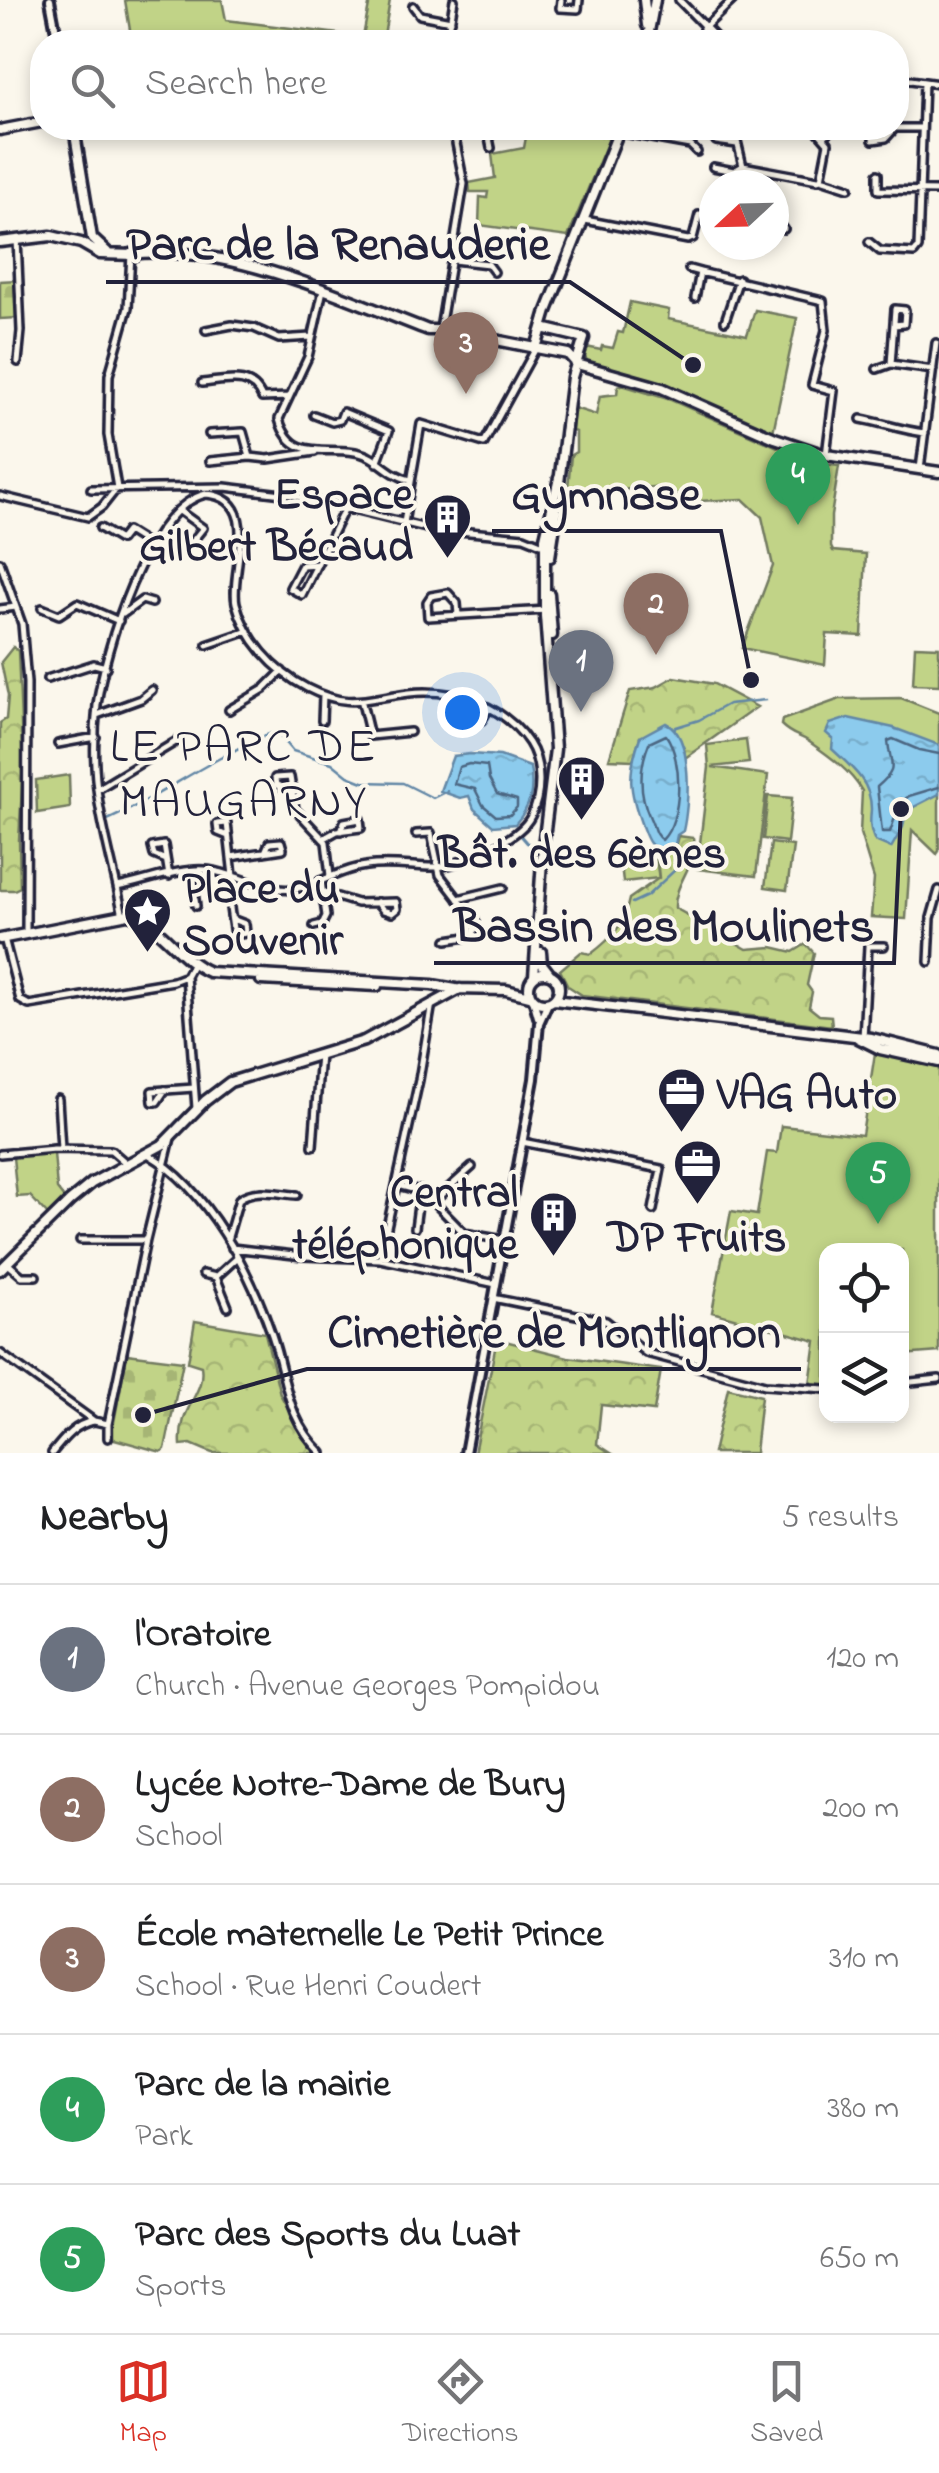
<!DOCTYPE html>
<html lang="en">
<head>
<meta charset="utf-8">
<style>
  body { margin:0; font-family:"Indie Flower",sans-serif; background:#f6f6f6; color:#202124 }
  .controls { position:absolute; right:30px; bottom:30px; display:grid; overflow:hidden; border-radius:20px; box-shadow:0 5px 15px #0003 }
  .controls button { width:90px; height:90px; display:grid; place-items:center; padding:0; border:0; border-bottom:2px solid #e0e0e0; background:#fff; color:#202124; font:50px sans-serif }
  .compass { position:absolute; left:699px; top:170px; width:90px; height:90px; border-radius:50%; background:#fff; box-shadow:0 5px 15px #0003; rotate:248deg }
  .you { position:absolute; left:462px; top:712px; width:35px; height:35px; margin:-25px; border:8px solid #fff; border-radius:50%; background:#1a73e8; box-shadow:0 0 0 15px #1a73e833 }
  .badge { display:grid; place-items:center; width:65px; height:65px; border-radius:50%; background:#d93025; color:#fff; font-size:32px; font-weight:700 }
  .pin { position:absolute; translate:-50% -82px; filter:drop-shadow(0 2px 5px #0008) }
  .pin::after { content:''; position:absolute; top:52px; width:35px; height:30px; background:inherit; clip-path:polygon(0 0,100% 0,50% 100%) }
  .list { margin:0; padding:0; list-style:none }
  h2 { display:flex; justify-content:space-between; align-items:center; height:130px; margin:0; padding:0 40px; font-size:42px }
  h2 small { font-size:32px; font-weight:400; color:#757577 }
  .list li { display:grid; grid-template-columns:65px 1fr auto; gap:30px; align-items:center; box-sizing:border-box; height:150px; padding:0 40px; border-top:2px solid #e0e0e0 }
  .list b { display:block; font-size:38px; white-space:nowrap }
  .list p { margin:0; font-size:32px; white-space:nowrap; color:#757577 }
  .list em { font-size:32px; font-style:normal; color:#757577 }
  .icon { flex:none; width:55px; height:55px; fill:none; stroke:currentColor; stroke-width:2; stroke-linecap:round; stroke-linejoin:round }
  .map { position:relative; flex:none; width:939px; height:1453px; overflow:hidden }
  .search { position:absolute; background:#fff; box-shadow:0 5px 15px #0003; left:30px; right:30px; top:30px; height:110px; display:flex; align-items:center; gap:25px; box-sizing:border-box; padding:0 35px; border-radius:40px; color:#757577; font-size:38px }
  .sheet { height:880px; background:#fff }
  nav { display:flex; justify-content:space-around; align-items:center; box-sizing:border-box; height:140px; border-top:2px solid #e0e0e0; background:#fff; font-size:28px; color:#757577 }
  nav a { display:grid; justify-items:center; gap:5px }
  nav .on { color:#d93025 }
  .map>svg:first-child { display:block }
  .green { fill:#c1d387; stroke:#727a61; stroke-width:2.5 }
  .forest { fill:url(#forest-crowns); stroke:#727a61; stroke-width:2.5 }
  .cemetery { fill:url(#cemetery-stones); stroke:#727a61; stroke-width:2.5 }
  .water { fill:url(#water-ripples); stroke:#6287a6; stroke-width:2.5 }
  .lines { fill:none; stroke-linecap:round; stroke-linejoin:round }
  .shore { stroke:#4c6682; stroke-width:2.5 }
  .stream { stroke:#6287a6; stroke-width:2.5 }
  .minor-casing { stroke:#22223b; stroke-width:12 }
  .tertiary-casing { stroke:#22223b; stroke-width:14 }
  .secondary-casing { stroke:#22223b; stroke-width:15 }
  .minor { stroke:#fbf7ec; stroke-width:5 }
  .tertiary { stroke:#fbf7ec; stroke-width:6 }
  .secondary { stroke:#fbf7ec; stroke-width:8 }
  .labels { text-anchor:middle; stroke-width:8; stroke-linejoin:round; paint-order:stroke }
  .poi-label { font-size:45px; font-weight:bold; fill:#22223b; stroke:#fbf7ec; text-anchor:end }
  .neighbourhood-label { font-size:48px; letter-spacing:2.5px; fill:#22223b; stroke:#fbf7ec }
  .leader { fill:none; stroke:#22223b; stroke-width:4 }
  .callout-dot { fill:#22223b; stroke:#fbf7ec; stroke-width:4 }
  .callout-label { font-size:48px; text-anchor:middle; font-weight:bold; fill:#22223b; stroke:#fbf7ec; stroke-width:8; stroke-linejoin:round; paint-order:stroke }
</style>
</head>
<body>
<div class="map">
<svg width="939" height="1453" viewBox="0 0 939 1453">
  <defs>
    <pattern id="forest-crowns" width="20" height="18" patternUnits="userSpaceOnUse" patternTransform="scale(2.5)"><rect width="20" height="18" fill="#c1d387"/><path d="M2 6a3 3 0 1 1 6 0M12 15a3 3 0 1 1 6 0" fill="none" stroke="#a6b575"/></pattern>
    <pattern id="cemetery-stones" width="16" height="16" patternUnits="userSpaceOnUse" patternTransform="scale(2.5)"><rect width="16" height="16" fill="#c1d387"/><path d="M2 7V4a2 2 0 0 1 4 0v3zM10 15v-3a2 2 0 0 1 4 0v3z" fill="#a6b575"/></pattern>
    <pattern id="water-ripples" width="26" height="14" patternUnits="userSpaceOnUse" patternTransform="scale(2.5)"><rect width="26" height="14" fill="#8ccbed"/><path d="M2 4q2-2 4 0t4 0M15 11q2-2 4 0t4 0" fill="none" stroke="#78aecc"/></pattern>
  </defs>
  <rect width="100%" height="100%" fill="#fbf7ec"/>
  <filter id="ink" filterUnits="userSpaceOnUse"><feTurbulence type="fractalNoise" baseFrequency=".01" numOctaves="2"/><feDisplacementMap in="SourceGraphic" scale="20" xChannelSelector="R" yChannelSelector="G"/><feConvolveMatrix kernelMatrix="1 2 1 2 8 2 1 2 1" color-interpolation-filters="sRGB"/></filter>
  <g filter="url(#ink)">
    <path class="green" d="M125,0H222L226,20L363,37L370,0H390L383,42H132Z
      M546,128H567L609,138L568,237L479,225L480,197L487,198L488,192H470L469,183L495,178L492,154L524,148L526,137L541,135Z
      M630,302L669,310L668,319L747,335L755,310L797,318L773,432L665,383L588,362L584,355L586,347L601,350L602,346L613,348L618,332L623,333Z
      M622,385L671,400L814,463L839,466L831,516V547L833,551L866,554L862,636L827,634L825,665L742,648L773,566L762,517L743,499L698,501L653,487L608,491L568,488L571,455L576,452V432L572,431L574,408L596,415L600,396L617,394L618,386Z
      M915,646L939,647V685L913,684Z
      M901,698L939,713V851L937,854L912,830L906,919L871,917L874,879L860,833L862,791C850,770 828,755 808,741C798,735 791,735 781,725L782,720L840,699Z
      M746,740L749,763L712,767L768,775L756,876L697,869L709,767L707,745Z
      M69,775L70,808L37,813L36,780Z
      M768,796L792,798L787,842L763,839Z
      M771,843L793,846L787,890L765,887Z
      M656,860L659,878L623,882L621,864Z
      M876,1047L939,1064V1352L902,1355V1250H826V1385L810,1384L816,1341L712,1312L731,1211L757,1215L767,1152L777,1153L781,1126L862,1135Z
      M54,1153L57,1189L64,1198L48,1215L30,1196L17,1197L13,1157Z"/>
    <path class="forest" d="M13,647L18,651L23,771L19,840L20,887L14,890H0V723L6,719L8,696L1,662Z
      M674,677L714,684L757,707L685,758L684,748L640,737L633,760L609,759L630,691L656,687Z
      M678,836L694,838C698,864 674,882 675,908L747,949L772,947L793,952L806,944L814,953L807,985L812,992L809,1007L819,1015L831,1016L832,1026L582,995L568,986L560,970L581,952L591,954C612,938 624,926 629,899L659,878L657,859L662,852L674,851Z
      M195,1321L265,1333L280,1394L305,1439L318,1453H212L191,1444L181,1445C178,1407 206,1394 201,1366L188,1362Z
      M497,1339L568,1357L661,1370L654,1411L601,1405L597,1444L611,1453H474Z
      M728,1388L761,1396L755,1453H713Z"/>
    <path class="cemetery" d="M17,280L18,318L0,319V281Z
      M127,1354L183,1361L165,1449L161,1452L111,1438Z"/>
    <path class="water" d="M848,718L894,728L939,745V794L906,811L903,827L891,848L875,841C869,828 870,823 871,809C871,781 850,766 832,749L833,739L826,733L830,724Z
      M666,723C694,736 689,805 683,831L677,835L674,850L662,852C648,845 647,839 642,826C629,790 627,775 640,737Z
      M470,754L500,756L530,767C534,790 531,807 515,824L493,826L474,809L469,796L460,798L440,791L453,756Z"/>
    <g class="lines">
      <path class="shore" d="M666,735C683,760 683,819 662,840C653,833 655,828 650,818C639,794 639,768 649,743Z
        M939,754L919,750L893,739L888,741C890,767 900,767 877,787L882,832H890L900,803L909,796L939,787
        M469,764L487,766L489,779L497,794L517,800V807L510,815L496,816L483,805L475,789L454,784L459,767Z"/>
      <path class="stream" d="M673,728L699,720L728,704L766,700
        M105,821C147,803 185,776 226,755C243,746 259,736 277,732L293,751L332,763L348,776L363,782L403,783L433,798L447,791
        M521,836L527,843L538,846
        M632,903L647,896L676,869L673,852"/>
      <defs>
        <path id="minor" d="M561,0L560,8L578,9L579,0
          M679,0L719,41
          M413,6L420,15L451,21
          M703,28L707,37L719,41
          M703,29L733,0
          M447,42L454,0
          M692,42L704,34
          M896,78L939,84
          M487,128L491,148
          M739,128L736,137L743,166L818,180L821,179L828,143L815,128
          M777,128H795
          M897,128H922
          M618,132L690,145L697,152
          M825,136L833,128
          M873,140L886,138L896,127
          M716,141L737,144
          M713,167L734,171L743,166
          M878,174V190L939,191
          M821,179L849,188
          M585,220L688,240L693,238L699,215L714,216
          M774,227L784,229
          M17,239L21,331L18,362
          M869,242L880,251L914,253L918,248L924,82
          M453,260L488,264L494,272
          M689,269L700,272
          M323,290L308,357L279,419C293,468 336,441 368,456C384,464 389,474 410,480
          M695,298L700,272L823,301L826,330L812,385L834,391L826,455
          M725,321L739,279
          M894,325L904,324L905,310L895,309L891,364L933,370
          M440,329L464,184L453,128
          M206,330L232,325L254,328L279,339L311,337
          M877,369L891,364
          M202,383C226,381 251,372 262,398L289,397
          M314,415L332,422L340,420L343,412L389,431L377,463
          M861,419C883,423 901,430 925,433
          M209,434L243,432L250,457L268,459L315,452
          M210,461L250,457
          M920,469L936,343
          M117,488L108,435L109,375L128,308L131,254
          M91,489L225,487L291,495L426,528L524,537L546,546
          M206,494C264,498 229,574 236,603C245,639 274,671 307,688C350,710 366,698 409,693C453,688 504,705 529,743C542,763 542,795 531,816C520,839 459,867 434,867C411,867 389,862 366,866C341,869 319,885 294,889C264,893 235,872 206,870C177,868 145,882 117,887C108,847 97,807 95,766C94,747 95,724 97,705C104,651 147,507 206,494Z
          M0,496L88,517L102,507L117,488
          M178,510L203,528L191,543
          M404,523L421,424L484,443L536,348
          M100,528L120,540L127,531L151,546
          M0,562L22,624L27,683L26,933
          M317,564L302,565L290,588L302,595L345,508
          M42,608L59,615L77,603L119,621
          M0,609L16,607
          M123,614L142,600L152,603
          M458,615L457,603L448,593L431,596L427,602L428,617L547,610
          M207,645L248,631
          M47,679L94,664L106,667
          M362,703L370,736L410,732
          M229,710L264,689L282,671
          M97,715L141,699L152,690
          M322,721L323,695
          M448,725L482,720L489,708
          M58,744L96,737
          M98,789L177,741
          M292,790L276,785L275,778L290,777L295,809L326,842L330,876
          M416,834L431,833L440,875L476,922L473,936L447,940
          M228,836L218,832L217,824L227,823L233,876
          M323,839L337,831L361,828L360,819L344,822L341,831
          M231,857L283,849L281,842L269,843L265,852
          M166,860L154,855L152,847L164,845L169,876
          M191,871L196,906
          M228,875C227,894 231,915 234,935L246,933L245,924L232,919
          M117,887L123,916
          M324,893L357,903L396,902L397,909L392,913L383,910L377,902
          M458,899L503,888
          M314,926L322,924L326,916L321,881
          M4,938L20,1000L29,1005L173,981L186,976
          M929,962L931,918L939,890
          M192,965L186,976L196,1108
          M863,1038L868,946H884
          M165,1090L157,1102H153L152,1091L194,1088
          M58,1099L61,1149
          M522,1142L661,1169L653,1210
          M313,1146L320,1054
          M0,1154L54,1149L111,1150L126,1163
          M148,1154C208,1189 250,1271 272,1335C287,1379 285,1417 322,1453
          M401,1186L424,1192L464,1233L504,1240
          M433,1202L472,1167
          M415,1228L420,1190
          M228,1237L239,1199C254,1187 278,1194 297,1195
          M80,1240H146
          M232,1248L303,1256L380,1259L496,1284
          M380,1259L419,1080L432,1003
          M7,1263L22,1276H36
          M203,1274L216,1277L237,1258
          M216,1277L228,1307
          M493,1298L606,1321L646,1353L765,1385L826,1389
          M0,1353L94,1421L108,1424
          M902,1383L939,1379
          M108,1438V1424L146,1240L171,1138
          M52,1453C64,1438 75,1424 94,1421"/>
        <path id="tertiary" d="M50,0L58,42
          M533,999L538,1017
          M465,1453L534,1079L539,1023L548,1003"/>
        <path id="secondary" d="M644,0L647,25
          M647,42L655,0
          M74,128L92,238L107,252
          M0,130L42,122
          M0,242L51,236L81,243L100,254L136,255
          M131,254C228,243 338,296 428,330H445L536,348
          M542,328L584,338L572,377L559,483
          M577,364L662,388L775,438L826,455L939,472
          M577,364L568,354L536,348L547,311L620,128
          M550,557L557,512
          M549,594L552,635
          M0,939L128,914C160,922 178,959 209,972L432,985L456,989L506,990L530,996
          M541,952L542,964L549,973
          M529 988a15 15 0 1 1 30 0a15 15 0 1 1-30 0Z
          M534,976L543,846L555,749L545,616V538L559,478
          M261,980L377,986
          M554,1000L871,1038L939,1055
          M858,1038L880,1049L939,1062
          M0,1270L70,1201L92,1183L162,1145L205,1101L230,1082L364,1041L460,989"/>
      </defs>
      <use href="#minor" class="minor-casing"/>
      <use href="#tertiary" class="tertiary-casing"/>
      <use href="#secondary" class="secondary-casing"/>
      <use href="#minor" class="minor"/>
      <use href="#tertiary" class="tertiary"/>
      <use href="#secondary" class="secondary"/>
    </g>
  </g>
  <defs>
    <symbol id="building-pin" viewBox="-11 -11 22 30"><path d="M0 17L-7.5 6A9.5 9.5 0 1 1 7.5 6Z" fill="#22223b" stroke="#fbf7ec"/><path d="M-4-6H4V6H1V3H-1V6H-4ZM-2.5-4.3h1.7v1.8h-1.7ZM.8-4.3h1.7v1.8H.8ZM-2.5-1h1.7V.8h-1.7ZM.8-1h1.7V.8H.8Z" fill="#fff"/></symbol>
    <symbol id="sight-pin" viewBox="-11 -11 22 30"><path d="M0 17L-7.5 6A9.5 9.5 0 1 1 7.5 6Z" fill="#22223b" stroke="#fbf7ec"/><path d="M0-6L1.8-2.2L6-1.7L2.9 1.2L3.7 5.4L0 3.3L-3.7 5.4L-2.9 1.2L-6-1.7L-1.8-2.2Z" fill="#fff"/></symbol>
    <symbol id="office-pin" viewBox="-11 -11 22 30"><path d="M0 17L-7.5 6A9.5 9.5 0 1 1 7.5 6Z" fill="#22223b" stroke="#fbf7ec"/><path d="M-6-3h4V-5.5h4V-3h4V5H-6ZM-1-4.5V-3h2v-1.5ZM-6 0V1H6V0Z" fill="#fff"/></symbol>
  </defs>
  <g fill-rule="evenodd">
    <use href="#building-pin" x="420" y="490" width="55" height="75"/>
    <use href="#building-pin" x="554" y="752" width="55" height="75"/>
    <use href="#sight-pin" x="120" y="884" width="55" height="75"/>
    <use href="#office-pin" x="654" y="1064" width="55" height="75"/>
    <use href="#office-pin" x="670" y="1136" width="55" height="75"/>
    <use href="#building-pin" x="526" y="1188" width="55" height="75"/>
  </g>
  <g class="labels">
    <g class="poi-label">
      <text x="413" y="508">Espace<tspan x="413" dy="52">Gilbert Bécaud</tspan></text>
      <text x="582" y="867" text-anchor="middle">Bât. des 6èmes</text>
      <text x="182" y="902" text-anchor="start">Place du<tspan x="182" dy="52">Souvenir</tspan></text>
      <text x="717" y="1108" text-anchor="start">VAG Auto</text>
      <text x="518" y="1206">Central<tspan x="518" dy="52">téléphonique</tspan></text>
      <text x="697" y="1251" text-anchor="middle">DP Fruits</text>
    </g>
    <g class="neighbourhood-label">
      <text x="244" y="761">LE PARC DE<tspan x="244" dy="55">MAUGARNY</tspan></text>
    </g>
  </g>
  <path class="leader" d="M693 365L570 282H106M751 680L721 531H492M901 809L894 963H434M143 1415L307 1369H801"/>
  <g class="callout-dot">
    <circle cx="693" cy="365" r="10"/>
    <circle cx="751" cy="680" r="10"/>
    <circle cx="901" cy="809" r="10"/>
    <circle cx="143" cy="1415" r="10"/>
  </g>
  <g class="callout-label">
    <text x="338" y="259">Parc de la Renauderie</text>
    <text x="606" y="509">Gymnase</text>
    <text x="664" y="941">Bassin des Moulinets</text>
    <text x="554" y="1347">Cimetière de Montlignon</text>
  </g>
</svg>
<div class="controls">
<button><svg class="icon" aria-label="locate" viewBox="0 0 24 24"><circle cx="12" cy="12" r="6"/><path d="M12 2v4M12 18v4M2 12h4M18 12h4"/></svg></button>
<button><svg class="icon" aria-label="layers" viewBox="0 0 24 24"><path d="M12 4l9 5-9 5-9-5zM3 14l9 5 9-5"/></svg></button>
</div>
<svg class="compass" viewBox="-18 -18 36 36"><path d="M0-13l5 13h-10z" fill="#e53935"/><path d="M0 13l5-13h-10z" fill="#757577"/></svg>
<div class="you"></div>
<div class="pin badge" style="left:581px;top:712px;background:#6b7280">1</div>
<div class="pin badge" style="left:656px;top:655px;background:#8d6e63">2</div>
<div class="pin badge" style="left:466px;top:394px;background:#8d6e63">3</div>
<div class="pin badge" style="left:798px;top:525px;background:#2e9e5b">4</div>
<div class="pin badge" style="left:878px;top:1224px;background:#2e9e5b">5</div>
<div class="search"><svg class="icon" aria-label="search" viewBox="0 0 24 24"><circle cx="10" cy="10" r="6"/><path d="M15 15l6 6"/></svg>Search here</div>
</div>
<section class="sheet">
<h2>Nearby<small>5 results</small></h2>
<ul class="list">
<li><span class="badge" style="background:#6b7280">1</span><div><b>l'Oratoire</b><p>Church · Avenue Georges Pompidou</p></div><em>120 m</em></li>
<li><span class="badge" style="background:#8d6e63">2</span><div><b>Lycée Notre-Dame de Bury</b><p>School</p></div><em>200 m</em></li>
<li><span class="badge" style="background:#8d6e63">3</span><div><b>École maternelle Le Petit Prince</b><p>School · Rue Henri Coudert</p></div><em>310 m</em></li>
<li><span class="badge" style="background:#2e9e5b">4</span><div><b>Parc de la mairie</b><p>Park</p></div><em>380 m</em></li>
<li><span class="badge" style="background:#2e9e5b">5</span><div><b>Parc des Sports du Luat</b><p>Sports</p></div><em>650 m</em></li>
</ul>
</section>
<nav>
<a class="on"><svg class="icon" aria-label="map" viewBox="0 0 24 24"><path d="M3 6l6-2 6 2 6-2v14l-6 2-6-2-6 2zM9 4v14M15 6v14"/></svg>Map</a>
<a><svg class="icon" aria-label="directions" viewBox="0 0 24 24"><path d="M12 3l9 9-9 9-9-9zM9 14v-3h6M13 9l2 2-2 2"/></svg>Directions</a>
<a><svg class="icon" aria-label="saved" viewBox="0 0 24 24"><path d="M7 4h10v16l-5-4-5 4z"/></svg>Saved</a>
</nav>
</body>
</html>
